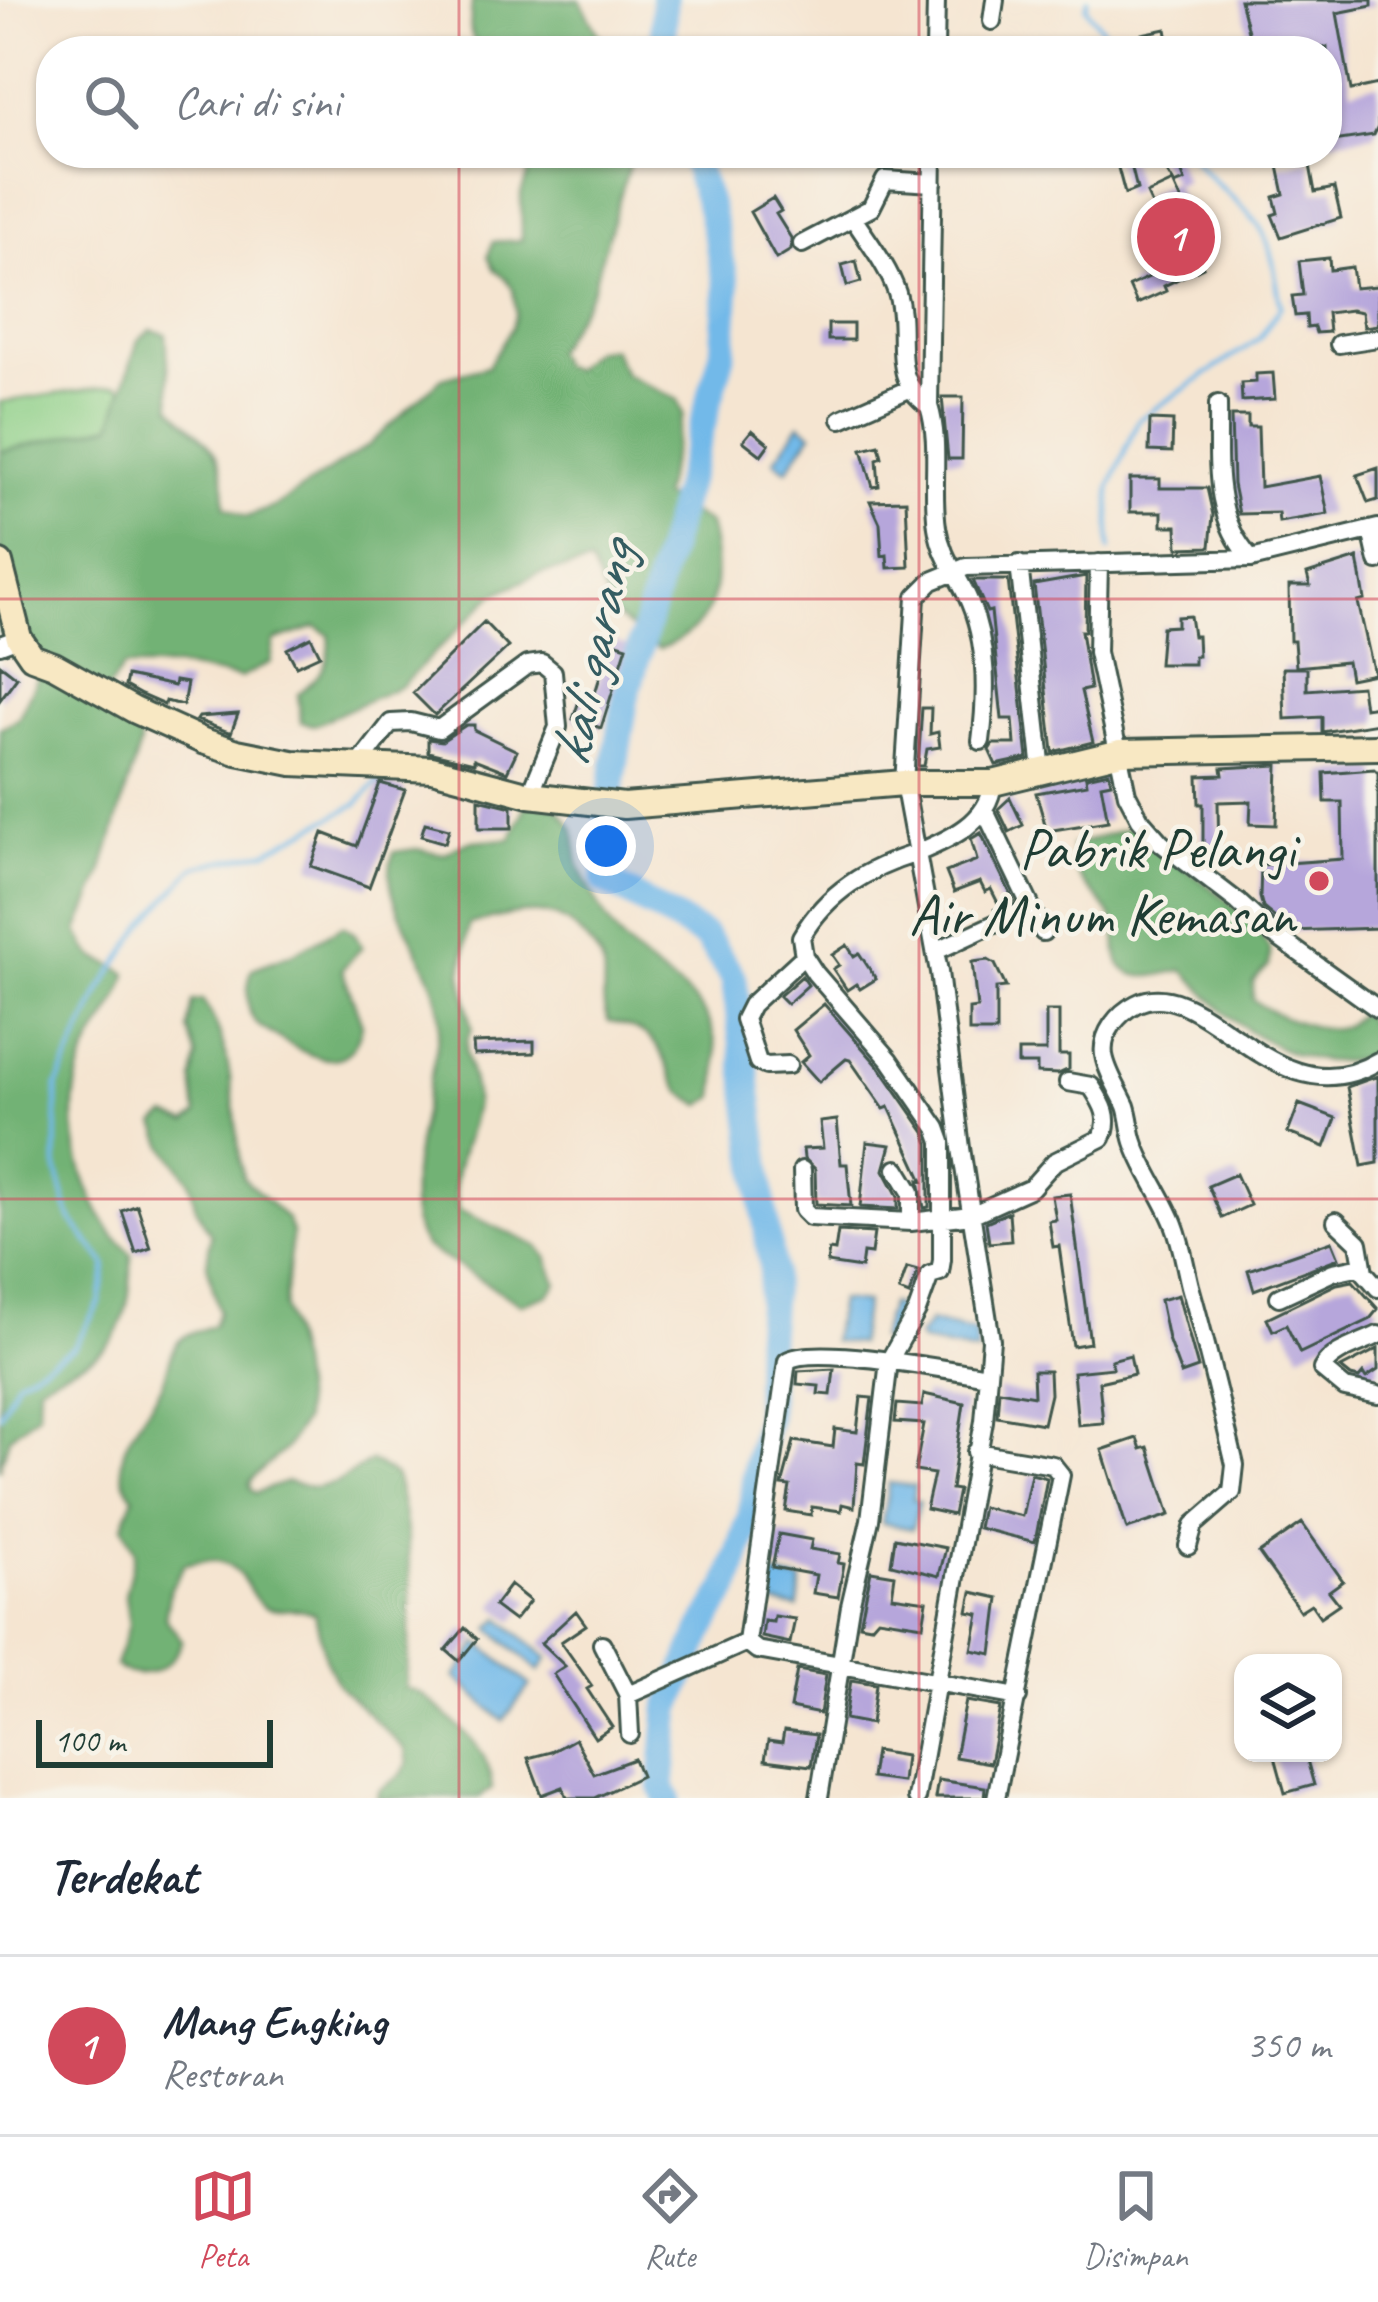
<!DOCTYPE html>
<html lang="id">
<head>
<meta charset="utf-8">
<style>
  body { margin:0; font-family:Caveat,sans-serif; background:#f6f6f7; color:#1f2937 }
  .controls { position:absolute; right:36px; bottom:36px; display:grid; overflow:hidden; border-radius:24px; box-shadow:0 3px 9px #0004 }
  .controls button { width:108px; height:108px; display:grid; place-items:center; padding:0; border:0; border-bottom:3px solid #e0e1e3; background:#fff; color:#1f2937; font:60px sans-serif }
  .scale { position:absolute; left:36px; bottom:30px; width:237px; box-sizing:border-box; padding-left:12px; border:6px solid #1f3d34; border-top:0; font-size:33px; line-height:42px; white-space:nowrap; color:#1f3d34; -webkit-text-stroke:9px #f7f3e8; paint-order:stroke }
  .you { position:absolute; left:606px; top:846px; width:42px; height:42px; margin:-30px; border:9px solid #fff; border-radius:50%; background:#1a73e8; box-shadow:0 0 0 18px #1a73e833 }
  .badge { display:grid; place-items:center; width:78px; height:78px; border-radius:50%; background:#d1495b; color:#fff; font-size:39px; font-weight:700 }
  .pin { position:absolute; translate:-50% -50%; border:6px solid #fff; box-shadow:0 3px 12px #0006 }
  .list { margin:0; padding:0; list-style:none }
  h2 { display:flex; justify-content:space-between; align-items:center; height:156px; margin:0; padding:0 48px; font-size:51px }
  h2 small { font-size:39px; font-weight:400; color:#747a83 }
  .list li { display:grid; grid-template-columns:78px 1fr auto; gap:36px; align-items:center; box-sizing:border-box; height:180px; padding:0 48px; border-top:3px solid #e0e1e3 }
  .list b { display:block; font-size:45px; white-space:nowrap }
  .list p { margin:0; font-size:39px; white-space:nowrap; color:#747a83 }
  .list em { font-size:39px; font-style:normal; color:#747a83 }
  .icon { flex:none; width:66px; height:66px; fill:none; stroke:currentColor; stroke-width:2; stroke-linecap:round; stroke-linejoin:round }
  .map { position:relative; flex:none; width:1378px; height:1798px; overflow:hidden }
  .search { position:absolute; background:#fff; box-shadow:0 3px 9px #0004; left:36px; right:36px; top:36px; height:132px; display:flex; align-items:center; gap:30px; box-sizing:border-box; padding:0 42px; border-radius:48px; color:#747a83; font-size:45px }
  .sheet { height:336px; background:#fff }
  nav { display:flex; justify-content:space-around; align-items:center; box-sizing:border-box; height:168px; border-top:3px solid #e0e1e3; background:#fff; font-size:33px; color:#747a83 }
  nav a { display:grid; justify-items:center; gap:6px }
  nav .on { color:#d1495b }
  .map>svg:first-child { display:block }
  .green { fill:#8dcf87; stroke:#56865e; stroke-width:3 }
  .forest { fill:#72b274; stroke:#487854; stroke-width:3 }
  .water { fill:#72b9e9; stroke:#487b8e; stroke-width:3 }
  .lines { fill:none; stroke-linecap:round; stroke-linejoin:round }
  .stream { stroke:#72b9e9; stroke-width:4.5 }
  .river { stroke:#72b9e9; stroke-width:27 }
  .building { fill:#b6a6db }
  .street-casing { stroke:#3f564c; stroke-width:22 }
  .secondary-casing { stroke:#3f564c; stroke-width:30 }
  .street { stroke:#fff; stroke-width:16 }
  .secondary { stroke:#f8e8c3; stroke-width:24 }
  .grid { fill:none; stroke:#d1495b; stroke-width:3; stroke-opacity:0.55 }
  .poi-dot { fill:#d1495b; stroke:#f7f3e8; stroke-width:4.5 }
  .labels { text-anchor:middle; stroke-width:9; stroke-linejoin:round; paint-order:stroke }
  .poi-label { font-size:57px; fill:#1f3d34; stroke:#f7f3e8; text-anchor:end }
  .water-label { font-size:60px; font-style:italic; fill:#345c61; stroke:#f7f3e8 }
</style>
</head>
<body>
<div class="map">
<svg width="1378" height="1798" viewBox="0 0 1378 1798">
  <rect width="100%" height="100%" fill="#f7f3e8"/>
  <filter id="ink" filterUnits="userSpaceOnUse"><feTurbulence type="fractalNoise" baseFrequency=".00833" numOctaves="2"/><feDisplacementMap in="SourceGraphic" scale="24" xChannelSelector="R" yChannelSelector="G"/><feConvolveMatrix kernelMatrix="1 2 1 2 8 2 1 2 1" color-interpolation-filters="sRGB"/></filter>
  <filter id="wash" filterUnits="userSpaceOnUse"><feTurbulence type="fractalNoise" baseFrequency=".004" numOctaves="4" result="noise"/><feDisplacementMap in="SourceGraphic" scale="48" xChannelSelector="R" yChannelSelector="G"/><feGaussianBlur stdDeviation="2.7" result="paint"/><feColorMatrix in="noise" values="0 0 0 0 0 0 0 0 0 0 0 0 0 0 0 0 0 1.4 0 .05"/><feComposite in="paint" operator="in"/></filter>
  <g filter="url(#wash)">
    <rect width="100%" height="100%" fill="#f5e5d1"/>
    <path class="green" d="M117,385L124,391L112,425L0,452V402Z"/>
    <path class="forest" d="M472,0H580L608,51H493L474,41L470,29Z
      M535,153H633L591,293L554,351L559,364L572,370L593,350L612,348L625,374L678,400L683,414L662,496L709,524C723,581 719,627 659,649L615,616L590,564L538,574L492,596L402,685L314,725L301,722L298,694C319,677 333,664 329,635L316,627L274,641L271,662L240,678L177,667H123L100,701L138,728L140,744L101,876L78,931C96,972 100,952 127,974C123,997 100,1026 89,1048C61,1104 75,1174 107,1226C112,1236 124,1245 131,1254C132,1285 128,1334 99,1353C81,1365 59,1372 39,1384L38,1413L9,1437L0,1470V728L18,719L40,673L34,652L0,633V452L112,425L138,340L151,330L166,334L171,406C208,447 225,444 225,506L247,517L276,506L369,445L442,378L488,366L512,327L516,313L513,290L507,279L495,270L488,256L493,242L522,240L521,194Z
      M531,804L556,806C561,813 570,822 573,829C577,840 575,854 579,866C586,883 596,901 605,917C653,997 732,976 715,1097L702,1105C651,1085 685,1034 609,1022C599,1004 606,987 603,967C600,954 591,946 582,936C551,899 510,915 469,924L462,973L472,1029C457,1051 476,1075 475,1101C472,1138 445,1174 459,1210L537,1246L547,1257L557,1283L549,1294L521,1304L426,1247C388,1205 438,1075 440,1019C442,966 373,903 394,852L416,849L445,854C468,836 483,841 511,839L525,807Z
      M1131,827L1222,896L1257,929L1270,950V958L1269,965L1253,982V999C1269,1015 1324,1035 1344,1026C1350,1023 1355,1017 1360,1013L1374,1027L1375,1054C1323,1075 1271,1049 1229,1016C1213,1003 1200,984 1183,970C1165,973 1144,982 1127,971C1110,960 1121,934 1112,918C1095,885 1074,892 1072,846Z
      M343,926L355,934L362,947L342,969L362,1024C351,1076 315,1060 282,1040C275,1035 263,1030 257,1024C244,1011 247,985 252,969L292,954Z
      M202,1000C236,1045 233,1125 243,1178L287,1219L292,1233L284,1308L298,1364L303,1406V1421L285,1449L250,1481V1488L255,1493L287,1482L314,1488L336,1483L371,1461L395,1476C414,1546 413,1617 405,1688C425,1693 431,1702 446,1715C471,1737 490,1753 492,1789L480,1797L377,1798L378,1791L401,1775L408,1763L405,1749L338,1685L325,1658L315,1614C298,1605 285,1613 268,1608C243,1601 249,1545 185,1564L170,1589L165,1618L182,1640C174,1669 140,1685 115,1666L129,1625L125,1596L135,1552L123,1525L134,1497C102,1457 140,1425 161,1387C168,1373 169,1354 178,1342C187,1332 201,1330 213,1326L219,1313L207,1264L211,1234L196,1209L190,1181L165,1146L156,1124L167,1116L187,1123L197,1115L193,1079L197,1057L188,1029L193,1001Z"/>
    <path class="water" d="M800,424L812,433L787,470L774,461Z
      M839,1300L865,1303L858,1344L832,1341Z
      M890,1304L911,1312L889,1342L879,1339Z
      M930,1322L975,1332L977,1353L921,1342L918,1337Z
      M889,1483L914,1486L913,1500L919,1502L912,1529L882,1523Z
      M775,1575L802,1581L798,1608L774,1604L762,1596L764,1577Z
      M500,1618L548,1658L539,1671L490,1628Z
      M479,1643L530,1685L503,1721L455,1677Z"/>
    <g class="lines">
      <path class="stream" d="M1088,0L1086,8L1120,51
        M1110,550V488L1138,420L1259,339L1281,306C1276,285 1275,259 1266,239C1251,204 1209,185 1190,153
        M0,1415L17,1380L74,1347L100,1302L106,1265L70,1218L56,1166L57,1086L101,989L144,924L195,867L267,851L357,804L384,775"/>
      <path class="river" d="M663,51L664,0
        M668,1798L662,1787L669,1709L701,1632L728,1587L751,1514L756,1463L767,1418V1338L772,1270L734,979L706,937L605,880L610,797L626,697L723,352L727,285L709,206L691,153"/>
    </g>
    <g id="blocks">
      <path class="building" d="M1240,0H1372V6L1337,13L1351,90L1378,84V127L1374,135L1327,142V47L1253,51Z
        M1166,29L1169,46L1146,51L1142,34Z
        M1114,153H1128L1137,189L1125,194Z
        M1155,153H1174L1185,181L1175,185Z
        M1309,160L1315,192L1334,188L1341,218L1281,237L1272,215L1278,213L1274,197L1284,194L1278,166Z
        M1173,182L1197,235L1190,238L1203,267L1164,286L1166,291L1137,304L1129,286L1156,274L1135,263L1131,247L1138,239L1158,236L1150,217L1156,214L1147,194Z
        M773,198L781,211L776,214L791,238V250L776,259L750,212Z
        M1329,258L1330,270L1352,267L1355,288L1378,286V325L1364,327L1362,312L1351,310L1327,313L1329,332L1316,333L1314,327L1307,328L1306,315L1295,316L1292,296L1303,295L1299,261Z
        M856,261L861,282L847,286L842,265Z
        M828,324H853V340H828Z
        M1273,373L1275,399L1242,401L1241,383L1256,382V374Z
        M942,397H963L962,459H948Z
        M1231,416H1248V427H1258L1260,487L1320,476L1328,514L1279,522L1278,513L1239,514L1233,484Z
        M1150,420L1173,421L1172,452L1149,451Z
        M752,430L769,444L761,455L743,441Z
        M879,445L882,457L877,459L879,486L873,487L862,449Z
        M1378,468V500L1368,503L1357,475Z
        M1130,479H1160V488H1207L1213,515L1210,547L1178,548L1177,526H1162V512H1130Z
        M906,500L909,567L888,568L887,555L882,556L880,523L870,501Z
        M1358,558L1365,600L1358,602L1374,674L1350,679L1347,662L1296,667L1294,641H1290L1289,586H1310L1307,574Z
        M1086,576L1085,631H1081L1090,689L1081,691L1093,742L1053,752L1034,585Z
        M973,580H1008L1028,758L996,765L989,750L993,744H1015L1013,719H1002L991,611L987,612Z
        M1190,616L1193,636H1197L1198,656H1194V664H1159L1162,627L1177,626V617Z
        M484,622L508,647L435,715L413,693Z
        M311,637L320,655L296,666L287,649Z
        M611,641L627,646L601,728L573,719L583,689L595,693Z
        M0,664L17,677L0,700Z
        M1283,668H1307V690L1361,686L1364,708L1378,706V723L1322,732V717L1285,719Z
        M127,676L174,686L175,681L187,683L183,705L165,701L164,705L141,695L125,686Z
        M922,708H931L930,734L938,732L940,747L927,749L924,766H918Z
        M238,714L231,733L197,720L199,717Z
        M466,725H474V730L517,751L507,772L474,759V763L428,752V739L442,741Z
        M1278,765L1276,825L1250,824L1251,801L1218,802L1219,857H1203V804H1199L1198,776L1223,775L1222,768Z
        M1374,769L1378,773V928L1291,931L1263,908L1260,897L1261,865L1343,859L1342,802H1325L1324,773Z
        M1109,772L1111,782L1101,784L1108,821L1047,831L1036,793L1087,784L1086,777Z
        M380,783L405,790L369,887L311,866L323,833L357,846Z
        M1010,798L1023,825L1009,832L998,809Z
        M479,799L512,807V828H479Z
        M425,823L449,829L445,843L421,836Z
        M981,833L1014,901L993,910L1000,907L991,889L985,892L980,882L954,892L946,872L977,860L971,839Z
        M847,945L854,956L859,953L876,979L860,989L856,984L847,990L833,969L839,965L832,955Z
        M988,960L995,964L1006,987L996,988V1032H969V1009L977,1008L972,962Z
        M802,976L808,985L787,1004L779,996Z
        M824,1004L880,1068L926,1134L929,1144V1207L924,1208L919,1180L923,1181L889,1107L884,1109L850,1060L846,1059L819,1082L801,1062L809,1055L793,1030Z
        M1046,1011H1059V1055H1069V1069L1058,1074L1037,1073V1064H1018V1051H1046Z
        M534,1041V1053L474,1055L473,1043Z
        M1378,1076V1163L1362,1166L1347,1087Z
        M1299,1104L1336,1118L1325,1147L1288,1133Z
        M837,1120L841,1164H847L851,1206L816,1204L815,1169L804,1158L803,1149L823,1148L820,1122Z
        M867,1142L891,1145L884,1170L898,1196V1209L860,1207Z
        M1236,1174L1250,1205L1222,1218L1208,1186Z
        M1070,1194L1090,1343L1073,1346L1059,1246L1053,1247L1049,1221L1056,1220L1052,1196Z
        M137,1205L151,1248L136,1253L122,1211Z
        M1009,1212L1011,1241L989,1243L986,1222Z
        M838,1231L874,1233L871,1254L863,1253L861,1268L827,1263L829,1250L835,1251Z
        M1332,1241L1339,1258L1254,1290L1248,1270Z
        M907,1268L918,1271L909,1295L899,1291Z
        M1353,1281L1378,1309L1369,1320L1300,1353L1286,1325L1273,1331L1267,1318L1337,1284Z
        M1178,1295L1198,1368L1181,1374L1168,1339L1160,1300Z
        M1378,1349V1370L1366,1378L1363,1373L1359,1378L1351,1376L1341,1368Z
        M1130,1355L1134,1374L1099,1382L1103,1423L1078,1425L1073,1372L1113,1368L1111,1360Z
        M834,1369L831,1395L818,1394L819,1386L797,1384L798,1371Z
        M1033,1371H1049L1050,1394L1043,1424L997,1416L999,1390L1034,1396Z
        M924,1394L964,1403L951,1489L958,1490L953,1515L926,1509L934,1474L915,1471L924,1424L895,1422L897,1404L922,1406Z
        M861,1397L872,1398L864,1464L857,1463L854,1507L842,1504L841,1511L812,1507L811,1515L786,1511L790,1486L782,1485L794,1441L833,1447L835,1429L857,1432Z
        M1137,1438L1141,1449L1148,1447L1170,1515L1127,1529L1102,1450Z
        M1031,1474L1047,1478L1035,1542L978,1528L982,1507L1022,1516Z
        M1302,1523L1343,1581L1329,1591L1339,1604L1320,1617L1311,1604L1300,1611L1259,1553Z
        M779,1534L812,1540L810,1549L840,1554L838,1563L844,1564L838,1597L813,1593L816,1575L772,1567Z
        M895,1538L946,1548L939,1576L891,1564Z
        M871,1571L895,1575L892,1596L927,1601L923,1625L878,1618L871,1626L860,1624Z
        M510,1585L530,1601L514,1621L494,1606Z
        M972,1592L999,1598L992,1654L972,1650L979,1614L968,1612Z
        M576,1611L586,1625L561,1642L592,1686L587,1689L612,1727L595,1738L553,1674L565,1666L541,1643Z
        M774,1616L795,1619L790,1643L762,1637L764,1621L773,1622Z
        M465,1628L477,1639L459,1661L446,1650Z
        M797,1670L826,1675L820,1714L790,1708Z
        M851,1680L876,1684L871,1724L845,1719Z
        M966,1701L1001,1707L990,1763L955,1757Z
        M784,1731L816,1735L811,1766L765,1760L768,1741L782,1743Z
        M575,1739L594,1774L634,1759L641,1776L595,1798H567L563,1787L542,1795L528,1758L551,1752Z
        M875,1751L905,1756L902,1782L871,1778Z
        M1274,1753H1305L1314,1785L1285,1793Z
        M938,1780L985,1787L984,1798H935Z"/>
    </g>
  </g>
  <g filter="url(#ink)">
    <use href="#blocks" fill-opacity="0" stroke="#3f564c" stroke-width="3"/>
    <g class="lines">
      <defs>
        <path id="street" d="M992,21L995,0
          M935,51L936,0
          M933,153L929,406C941,444 931,487 937,527C942,560 958,573 970,603C988,646 987,695 981,741
          M853,218C868,241 888,266 897,293C910,335 887,378 929,406
          M802,244L871,208L885,180L933,183
          M1339,344L1378,338
          M1218,404C1219,459 1211,515 1251,559
          M841,419L909,389
          M1371,530L1378,561
          M1099,563L1097,652L1127,794L1140,819L1161,843L1238,902L1272,933L1378,1009
          M1019,564L1042,771
          M0,645L19,638
          M357,767L391,723L411,722L439,729L527,665L542,663L553,672L558,727L530,795
          M984,809L1043,932
          M936,951L1031,907
          M788,1065L766,1066L758,1062L744,1019L751,1005L804,956
          M897,1169L911,1192V1222
          M802,1170L803,1210L810,1217L911,1222L971,1215L1031,1188L1054,1162L1102,1138C1112,1117 1102,1103 1091,1086L1068,1082
          M1336,1221L1359,1243L1364,1272L1378,1288
          M1279,1297L1333,1272L1362,1266
          M1378,1335C1360,1344 1331,1351 1322,1369L1345,1388L1378,1395
          M987,1376C951,1370 812,1344 787,1361L747,1642L757,1650L1018,1697
          M976,1452L1053,1465L1061,1475L996,1798
          M1188,1546L1194,1525L1232,1492L1235,1465C1221,1405 1207,1346 1190,1286C1185,1266 1182,1244 1174,1224C1163,1196 1143,1170 1134,1142C1130,1130 1130,1118 1126,1106C1119,1090 1107,1073 1104,1055C1101,1034 1118,1013 1136,1004C1205,969 1274,1124 1378,1061
          M602,1644L628,1695L630,1734
          M628,1695L747,1642
          M819,1798L850,1606L870,1520L889,1361L917,1311L930,1275L940,1272L942,1260V1142L937,1128L890,1060L815,973L804,956L801,937C827,892 868,868 917,853L904,783L916,597L932,581L966,567L1251,559L1378,528
          M916,1798L984,1421L991,1340L961,1148L939,972L917,853C950,839 989,822 993,783"/>
        <path id="secondary" d="M0,563L19,638L32,657L54,665L134,710L203,741L237,752L292,763L432,769L530,795L624,806L904,783H993L1121,752L1378,747"/>
      </defs>
      <use href="#street" class="street-casing"/>
      <use href="#secondary" class="secondary-casing"/>
      <use href="#street" class="street"/>
      <use href="#secondary" class="secondary"/>
    </g>
  </g>
  <path class="grid" d="M459,0V51M919,0V51M459,153V1798M919,153V1798M0,599H1378M0,1199H1378"/>
  <circle class="poi-dot" cx="1319" cy="881" r="12"/>
  <g class="labels">
    <g class="poi-label">
      <text x="1295" y="868">Pabrik Pelangi<tspan x="1295" dy="66">Air Minum Kemasan</tspan></text>
    </g>
    <g class="water-label">
      <text transform="translate(591 654) rotate(-78)" y="21">kali garang</text>
    </g>
  </g>
</svg>
<div class="controls">
<button><svg class="icon" aria-label="layers" viewBox="0 0 24 24"><path d="M12 4l9 5-9 5-9-5zM3 14l9 5 9-5"/></svg></button>
</div>
<div class="scale">100 m</div>
<div class="you"></div>
<div class="pin badge" style="left:1176px;top:237px">1</div>
<div class="search"><svg class="icon" aria-label="search" viewBox="0 0 24 24"><circle cx="10" cy="10" r="6"/><path d="M15 15l6 6"/></svg>Cari di sini</div>
</div>
<section class="sheet">
<h2>Terdekat<small></small></h2>
<ul class="list">
<li><span class="badge">1</span><div><b>Mang Engking</b><p>Restoran</p></div><em>350 m</em></li>
</ul>
</section>
<nav>
<a class="on"><svg class="icon" aria-label="map" viewBox="0 0 24 24"><path d="M3 6l6-2 6 2 6-2v14l-6 2-6-2-6 2zM9 4v14M15 6v14"/></svg>Peta</a>
<a><svg class="icon" aria-label="directions" viewBox="0 0 24 24"><path d="M12 3l9 9-9 9-9-9zM9 14v-3h6M13 9l2 2-2 2"/></svg>Rute</a>
<a><svg class="icon" aria-label="saved" viewBox="0 0 24 24"><path d="M7 4h10v16l-5-4-5 4z"/></svg>Disimpan</a>
</nav>
</body>
</html>
